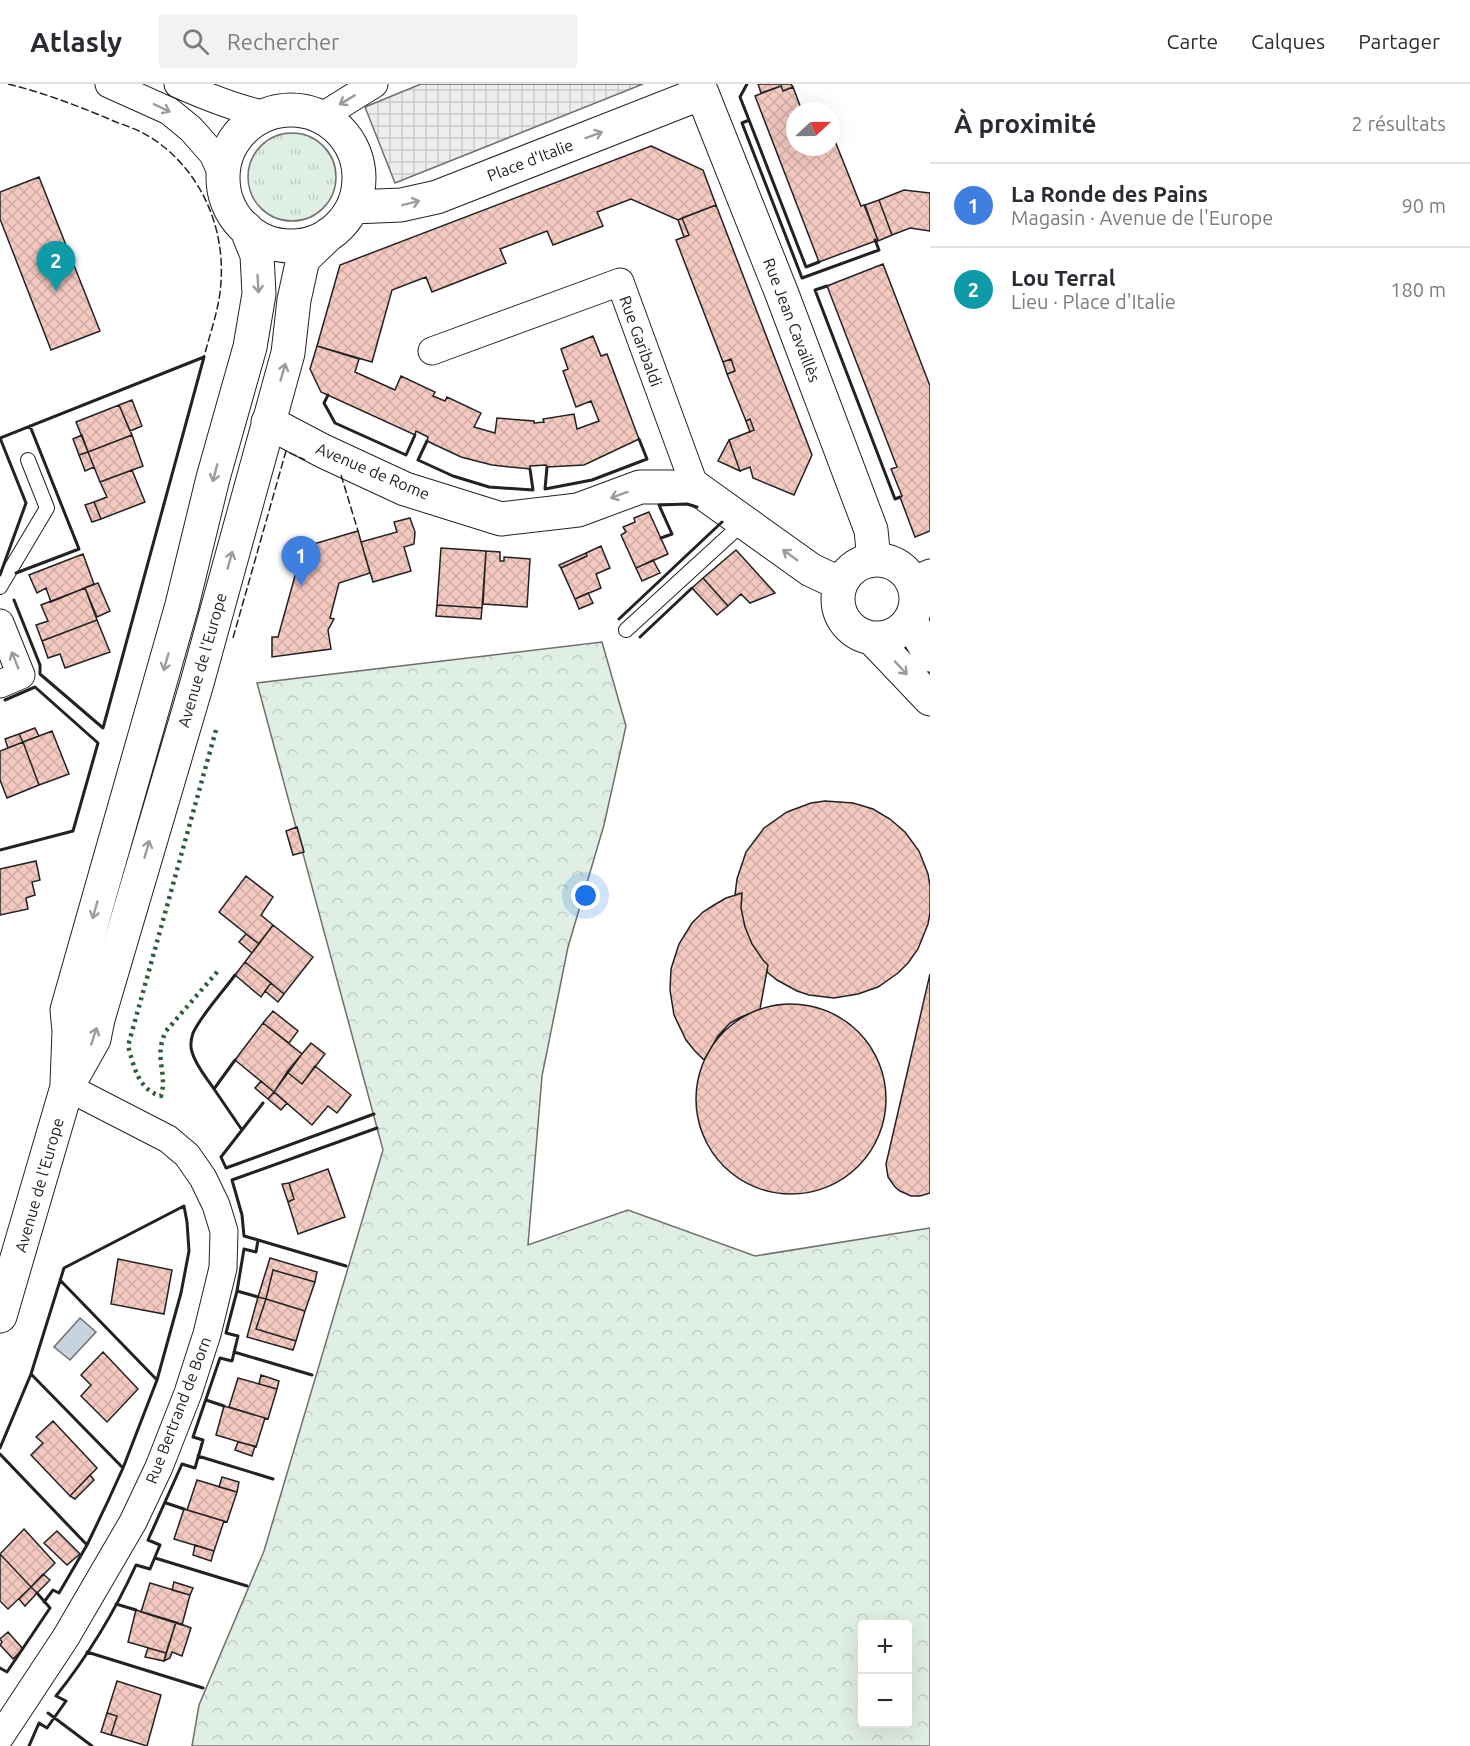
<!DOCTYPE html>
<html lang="fr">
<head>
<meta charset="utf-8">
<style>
  body { margin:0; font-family:Ubuntu,sans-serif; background:#f2f2f3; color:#2b2b33 }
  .controls { position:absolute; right:18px; bottom:18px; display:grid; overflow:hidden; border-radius:6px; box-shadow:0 6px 24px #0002 }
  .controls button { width:54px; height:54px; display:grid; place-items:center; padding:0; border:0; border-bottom:2px solid #e1e1e2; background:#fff; color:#2b2b33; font:30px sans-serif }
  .compass { position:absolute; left:786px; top:18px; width:54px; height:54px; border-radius:50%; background:#fff; box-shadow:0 6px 24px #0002; rotate:68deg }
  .you { position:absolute; left:586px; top:812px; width:21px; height:21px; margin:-15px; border:4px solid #fff; border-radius:50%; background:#1a73e8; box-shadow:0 0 0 9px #1a73e833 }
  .badge { display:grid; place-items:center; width:39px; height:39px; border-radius:50%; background:#c62828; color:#fff; font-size:20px; font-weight:700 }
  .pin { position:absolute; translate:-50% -50px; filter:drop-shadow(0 2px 3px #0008) }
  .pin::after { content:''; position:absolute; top:32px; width:21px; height:18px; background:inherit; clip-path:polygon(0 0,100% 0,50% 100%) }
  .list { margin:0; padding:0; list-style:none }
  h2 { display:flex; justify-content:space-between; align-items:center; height:78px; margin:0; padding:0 24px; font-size:26px }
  h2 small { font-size:20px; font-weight:400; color:#7c7c81 }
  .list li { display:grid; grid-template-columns:39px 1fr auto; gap:18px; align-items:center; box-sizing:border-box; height:84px; padding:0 24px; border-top:2px solid #e1e1e2 }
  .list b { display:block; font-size:22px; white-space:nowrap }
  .list p { margin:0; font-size:20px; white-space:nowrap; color:#7c7c81 }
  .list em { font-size:20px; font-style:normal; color:#7c7c81 }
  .icon { flex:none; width:33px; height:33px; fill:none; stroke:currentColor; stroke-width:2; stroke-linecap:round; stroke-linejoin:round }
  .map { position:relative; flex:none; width:930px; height:1662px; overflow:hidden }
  header { display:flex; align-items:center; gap:36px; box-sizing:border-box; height:84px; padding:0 30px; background:#fff; border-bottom:2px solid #e1e1e2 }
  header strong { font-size:28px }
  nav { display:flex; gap:33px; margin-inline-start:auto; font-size:21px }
  .search { width:420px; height:54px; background:#f2f2f3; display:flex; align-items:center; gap:15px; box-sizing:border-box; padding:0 21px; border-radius:6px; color:#7c7c81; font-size:22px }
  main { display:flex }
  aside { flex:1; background:#fff }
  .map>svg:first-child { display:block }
  .grass { fill:url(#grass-tufts); stroke:#6f6f6f; stroke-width:1.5 }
  .forest { fill:url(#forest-crowns); stroke:#6f6f6f; stroke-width:1.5; fill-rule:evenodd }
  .plaza { fill:url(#plaza-grid); stroke:#6f6f6f; stroke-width:1.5 }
  .water { fill:#c7d3dd; stroke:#6f6f6f; stroke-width:1.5 }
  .building { fill:url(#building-cross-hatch); stroke:#222; stroke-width:1.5 }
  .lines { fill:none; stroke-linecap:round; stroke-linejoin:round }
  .service-casing { stroke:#222; stroke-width:16 }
  .minor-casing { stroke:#222; stroke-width:29 }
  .secondary-casing { stroke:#222; stroke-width:35 }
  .service { stroke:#fff; stroke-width:14 }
  .minor { stroke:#fff; stroke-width:27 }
  .secondary { stroke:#fff; stroke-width:33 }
  .hedge { stroke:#2f5e38; stroke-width:4.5; stroke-dasharray:3 4.5; stroke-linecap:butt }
  .fence { stroke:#222; stroke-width:1.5; stroke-dasharray:8 3; stroke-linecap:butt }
  .wall { stroke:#222; stroke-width:3 }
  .oneway { stroke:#9c9c9c }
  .labels { text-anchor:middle; stroke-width:4.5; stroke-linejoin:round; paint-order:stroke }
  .street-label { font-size:16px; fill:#222; stroke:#fff }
</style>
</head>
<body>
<header>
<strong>Atlasly</strong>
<div class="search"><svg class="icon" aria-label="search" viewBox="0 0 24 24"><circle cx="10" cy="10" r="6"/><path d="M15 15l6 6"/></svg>Rechercher</div>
<nav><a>Carte</a><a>Calques</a><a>Partager</a></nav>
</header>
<main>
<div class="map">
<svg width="930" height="1662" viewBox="0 0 930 1662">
  <defs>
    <pattern id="grass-tufts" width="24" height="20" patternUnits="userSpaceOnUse" patternTransform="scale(1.5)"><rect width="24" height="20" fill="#e0efe3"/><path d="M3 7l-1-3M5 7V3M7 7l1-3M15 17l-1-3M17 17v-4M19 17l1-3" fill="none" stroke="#c0cdc2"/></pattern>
    <pattern id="forest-crowns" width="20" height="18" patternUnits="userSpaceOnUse" patternTransform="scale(1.5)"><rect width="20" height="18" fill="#e0efe3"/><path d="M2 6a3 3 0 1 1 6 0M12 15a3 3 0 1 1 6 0" fill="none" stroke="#c0cdc2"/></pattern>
    <pattern id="plaza-grid" width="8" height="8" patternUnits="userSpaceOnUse" patternTransform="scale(1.5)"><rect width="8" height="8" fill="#ededed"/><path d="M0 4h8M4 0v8" fill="none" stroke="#cbcbcb"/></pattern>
    <pattern id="building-cross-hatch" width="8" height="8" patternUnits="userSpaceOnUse" patternTransform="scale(1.5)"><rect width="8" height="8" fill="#f3c9c0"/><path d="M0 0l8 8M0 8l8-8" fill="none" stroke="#d0aca5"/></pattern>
  </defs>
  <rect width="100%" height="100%" fill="#fff"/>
  <path class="grass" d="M248 93a44 44 0 1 1 88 0a44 44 0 1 1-88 0Z"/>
  <path class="forest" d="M602,558L626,642L604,741L568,863L542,992L528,1161L628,1126L755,1172L930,1144V1662H192L199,1621L264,1467L383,1066L257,599ZM862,1540H908V1640H862Z"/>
  <path class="plaza" d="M421,0H643L395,99L365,23Z"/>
  <path class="water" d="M80,1234L96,1248L70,1276L54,1263Z"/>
  <path class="building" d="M758,0H791L793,3L783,7L781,2L761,9Z
    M781,2L783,7L793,3L802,27H795V63H831V47L861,122L864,121L878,156L819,178L755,12Z
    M821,21L823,27H807Z
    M651,62L703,86L716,121L678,136L631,115L597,128L603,142L553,161L547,147L500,165L506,179L432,208L426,193L392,206L372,278L317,262L340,181Z
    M39,93L100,247L51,266L0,135V108Z
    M904,106L930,109V147L910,144L892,151L879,116Z
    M879,116L892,151L878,157L865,121Z
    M716,121L812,371L794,411L753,394L750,383L740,387L729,356L754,346L750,335L746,337L727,290L735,287L731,275L723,278L676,156L689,151L682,134Z
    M682,134L689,151L684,153L678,136Z
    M883,180L930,302V447L915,453L900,413L902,412L891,385L897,383L827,202Z
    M593,252L601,272L607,270L639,355L584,381L547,383L546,381L530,382V385L492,381L461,373L427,357L428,353L416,347L415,351L321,308L310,285L317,262L359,275L355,288L395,306L401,292L435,308L433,312L445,317L447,313L481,329L474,343L495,349L497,334L534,337V339L544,338L543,335L574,330L577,345L599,337L591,317L576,323L563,287L568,285L561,265Z
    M731,275L735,287L727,290L723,278Z
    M132,316L142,342L130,347L119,321Z
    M119,321L132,351L88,368L76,338Z
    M750,335L754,346L750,348L746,337Z
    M82,351L88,368L79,371L73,355Z
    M132,351L143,382L100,398L88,368Z
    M729,356L740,387L718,377Z
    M88,368L94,383L85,387L79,371Z
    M132,386L145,418L101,435L94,418L107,413L100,398Z
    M94,418L101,435L92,438L85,421Z
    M649,428L668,470L636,484L621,451L626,448L623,443L635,438L634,434Z
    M410,434L415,448L414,460L404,463L411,487L373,498L361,458L397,448L394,438Z
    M358,447L370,489L339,499L330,534L334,535L328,546L331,565L272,573V553H278L303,463Z
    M601,462L610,484L596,490L601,504L575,515L561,484L587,472L586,469Z
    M441,464L486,467L482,524L437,521Z
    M736,466L775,509L750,519L741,510L728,522L703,494Z
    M486,467L500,468V477H504V473L530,475L527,523L483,520Z
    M586,469L587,472L561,484L559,481Z
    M83,470L94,500L51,518L46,504L37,509L29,491Z
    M653,476L660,489L642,497L636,484Z
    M703,494L728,522L717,531L692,504Z
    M98,499L110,527L97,533L85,504Z
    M85,504L97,536L42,557L36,541L48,537L41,521Z
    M588,509L593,519L579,525L575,515Z
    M437,521L482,524L481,535L436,532Z
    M97,536L110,568L65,584L60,570L48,574L42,557Z
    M35,644L39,652L23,658L19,650Z
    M52,647L69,690L39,701L23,658Z
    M19,650L23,658L8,664L5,655Z
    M23,658L39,701L7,714L0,696V667Z
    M825,717L853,719L873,725L890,735L905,748L919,767L928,790L930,802V829L928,840L918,865L908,879L898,889L878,903L858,910L834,914L809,911L797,907L777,896L767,888L768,881L763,876L752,860L745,843L741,824L742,809L735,811L737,795L746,768L764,744L787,728L811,719Z
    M297,743L304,768L293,771L286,747Z
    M36,777L40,796L32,798L35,811L26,814L28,825L0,831V785Z
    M246,792L273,813L261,831L273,841L259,860L219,828Z
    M742,809L741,824L745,843L752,860L763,876L768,881L760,925L739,934L730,939L718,952L704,976L694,966L686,956L674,931L670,906L671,885L679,860L692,839L703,828L714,821L726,814Z
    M273,841L313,873L284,910L245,878Z
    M246,850L259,860L252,869L239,858Z
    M245,878L271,899L261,913L235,891Z
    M930,890V1109L920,1112H911L900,1107L895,1103L888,1093L886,1080Z
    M271,899L284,910L278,918L265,907Z
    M696 1015a95 95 0 1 1 190 0a95 95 0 1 1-190 0Z
    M273,927L298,947L289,959L263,939Z
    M263,939L302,970L274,1008L235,976Z
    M311,959L325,970L302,1000L287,988Z
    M315,982L351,1011L337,1029L328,1022L312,1041L274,1008L287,988L302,1000Z
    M261,997L274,1008L268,1015L255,1004Z
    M274,1008L287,1019L281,1026L268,1015Z
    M328,1085L345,1133L298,1150L288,1118L294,1115L289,1099Z
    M289,1099L294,1115L288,1118L282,1100Z
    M270,1174L317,1188L315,1198L273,1186L266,1215L258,1213Z
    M118,1175L172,1186L164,1230L111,1220Z
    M273,1186L315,1198L305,1227L266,1215Z
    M258,1213L266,1215L256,1245L296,1257L293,1266L247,1253Z
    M266,1215L305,1227L296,1257L256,1245Z
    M103,1268L138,1305L107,1338L81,1312L91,1301L81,1291Z
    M261,1291L279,1297L277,1305L259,1300Z
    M238,1294L277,1305L268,1335L229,1323Z
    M224,1322L265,1334L256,1363L216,1351Z
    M53,1337L97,1384L70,1412L31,1371L43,1359L36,1353Z
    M238,1358L255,1362L252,1372L235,1366Z
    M90,1391L94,1396L75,1415L70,1412Z
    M222,1393L239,1398L237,1408L219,1403Z
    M197,1396L237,1408L227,1438L187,1426Z
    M184,1425L224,1437L214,1467L174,1455Z
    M24,1445L55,1479L31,1503L0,1470Z
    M57,1447L80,1470L67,1481L44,1459Z
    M195,1461L214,1467L211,1477L193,1471Z
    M0,1470L31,1503L8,1525L0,1517Z
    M43,1490L50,1496L37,1509L31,1503Z
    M174,1498L193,1504L190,1511L172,1506Z
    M150,1499L190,1511L182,1541L141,1528Z
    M31,1503L37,1509L25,1522L19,1515Z
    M136,1526L176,1538L166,1569L128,1558Z
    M176,1538L191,1544L182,1572L172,1568L170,1574L164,1577Z
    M8,1548L23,1565L13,1575L0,1561L2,1558L0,1555Z
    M148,1564L166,1569L164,1577L145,1573Z
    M117,1597L161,1611L147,1662L111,1651L117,1632L107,1629Z
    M107,1629L117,1632L111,1651L101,1648Z"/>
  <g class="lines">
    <defs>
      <path id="service" d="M0,503L47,424L28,376
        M626,546L744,438"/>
      <path id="minor" d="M109,0L169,27L191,45L213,70L224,95
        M178,0C207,13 235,24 266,31
        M321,33L374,0
        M432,267L620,198L695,403
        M912,497L930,489
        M0,539L21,591L0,600
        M0,1653L66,1553L133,1438L159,1383L188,1309L207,1250L223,1184L224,1147L216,1121L203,1094L187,1071L168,1055L67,1003"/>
      <path id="secondary" d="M223 94a68 68 0 1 1 136 0a68 68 0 1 1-136 0Z
        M353,123L401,121L437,113L702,9L782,210L871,446L874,476
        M268,338L323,367L405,405L501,435L578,426L640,403H695L811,486L841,500
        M838 515a39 39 0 1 1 78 0a39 39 0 1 1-78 0Z
        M910,536L930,571
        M872,554L930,615
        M67,999L69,947L67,926L182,521L213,394L250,263L259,210L257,171L246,144
        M0,1232L67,1003L94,955L98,935L197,599L288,269L294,216L303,175L329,150"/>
    </defs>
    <use href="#service" class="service-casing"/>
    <use href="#minor" class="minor-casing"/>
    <use href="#secondary" class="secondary-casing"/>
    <use href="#service" class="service"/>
    <use href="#minor" class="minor"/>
    <use href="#secondary" class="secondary"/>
    <path class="hedge" d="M216,646L128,962C134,982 138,1006 161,1012C168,988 153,974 166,947L218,887"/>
    <path class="fence" d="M8,0C45,9 81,23 116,38C127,42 139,46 150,53C198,83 225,140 221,197C220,223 210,249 204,273
      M341,391L358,447
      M233,554L286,367L305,376"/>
    <path class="wall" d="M747,0L740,13L749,36L742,39L802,194L879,166L875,156
      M749,36L806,183L819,178
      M827,202L815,206L895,415L900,413
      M328,311L324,319L335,339L406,371L415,351
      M0,354L204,273L103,644L40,590V581L14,516
      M427,357L418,376L453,392L489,403L533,406L530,385
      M547,383L545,405L592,396L647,375L639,355
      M661,454L672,450L659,421L687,420L697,423
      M16,489L79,465L30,342
      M0,491L26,419L0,354
      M619,535L722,438
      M640,553L692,504
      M0,766L73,747L98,659L35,603L5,616
      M235,976L214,1005L242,1046
      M214,1005C206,993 196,982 192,968C190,962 191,955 193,949C202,930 222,909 235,891
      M263,1019L221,1073L226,1084L374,1030
      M258,1156L346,1182
      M60,1196L157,1296
      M237,1207L258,1213
      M234,1268L312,1291
      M31,1290L123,1384
      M206,1316L224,1322
      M0,1364L31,1290L64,1184L184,1122L187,1138L189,1167L181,1209L157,1296L123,1384L108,1417L87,1461L59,1509L53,1506L44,1518
      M0,1370L87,1461
      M198,1372L273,1395
      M166,1419L184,1425
      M155,1474L247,1502
      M116,1520L136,1526
      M87,1568L203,1604
      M0,1584L7,1588L50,1524L37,1509
      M48,1629L92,1662
      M29,1662L39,1639L47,1644L66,1617L56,1612C87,1573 115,1527 136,1481L150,1485L160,1461L148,1456L182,1380L195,1384L203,1356L193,1353L220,1274L232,1277L238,1252L226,1249L237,1207L244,1165L256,1168L258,1156L244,1152L242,1131L232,1096L377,1044"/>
  </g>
  <defs><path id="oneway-shaft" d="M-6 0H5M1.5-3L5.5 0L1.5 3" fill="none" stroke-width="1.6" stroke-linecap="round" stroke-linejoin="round" transform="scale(1.5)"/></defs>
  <g class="oneway">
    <use href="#oneway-shaft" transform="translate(347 16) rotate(149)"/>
    <use href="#oneway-shaft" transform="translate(162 24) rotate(26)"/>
    <use href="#oneway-shaft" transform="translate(594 51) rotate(-21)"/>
    <use href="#oneway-shaft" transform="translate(411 119) rotate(-14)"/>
    <use href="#oneway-shaft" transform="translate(258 200) rotate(87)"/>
    <use href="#oneway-shaft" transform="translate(283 288) rotate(-74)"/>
    <use href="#oneway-shaft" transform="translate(215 389) rotate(105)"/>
    <use href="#oneway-shaft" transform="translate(619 411) rotate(160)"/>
    <use href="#oneway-shaft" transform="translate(790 471) rotate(-144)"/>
    <use href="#oneway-shaft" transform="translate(230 476) rotate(-74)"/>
    <use href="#oneway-shaft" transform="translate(15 576) rotate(-112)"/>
    <use href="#oneway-shaft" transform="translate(166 578) rotate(106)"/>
    <use href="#oneway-shaft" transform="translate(901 584) rotate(47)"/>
    <use href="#oneway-shaft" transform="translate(147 765) rotate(-74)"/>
    <use href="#oneway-shaft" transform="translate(95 826) rotate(106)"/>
    <use href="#oneway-shaft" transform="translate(94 952) rotate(-72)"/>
  </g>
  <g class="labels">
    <g class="street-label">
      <text transform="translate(530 76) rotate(-21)" y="6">Place d'Italie</text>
      <text transform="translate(792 236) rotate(69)" y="6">Rue Jean Cavaillès</text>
      <text transform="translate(641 257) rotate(70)" y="6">Rue Garibaldi</text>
      <text transform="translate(373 387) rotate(23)" y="6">Avenue de Rome</text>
      <text transform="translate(202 576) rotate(-74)" y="6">Avenue de l'Europe</text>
      <text transform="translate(39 1101) rotate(-74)" y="6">Avenue de l'Europe</text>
      <text transform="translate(178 1326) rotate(-69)" y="6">Rue Bertrand de Born</text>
    </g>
  </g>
</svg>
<div class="controls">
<button>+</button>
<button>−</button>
</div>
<svg class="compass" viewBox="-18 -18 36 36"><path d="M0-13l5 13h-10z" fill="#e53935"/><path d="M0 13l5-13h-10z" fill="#7c7c81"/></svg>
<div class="you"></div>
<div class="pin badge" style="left:301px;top:502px;background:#3f7fe0">1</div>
<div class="pin badge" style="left:56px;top:207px;background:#0f9aa8">2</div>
</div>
<aside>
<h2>À proximité<small>2 résultats</small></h2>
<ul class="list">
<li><span class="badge" style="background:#3f7fe0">1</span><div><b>La Ronde des Pains</b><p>Magasin · Avenue de l'Europe</p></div><em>90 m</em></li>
<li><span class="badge" style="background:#0f9aa8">2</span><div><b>Lou Terral</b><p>Lieu · Place d'Italie</p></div><em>180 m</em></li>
</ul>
</aside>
</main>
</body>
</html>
